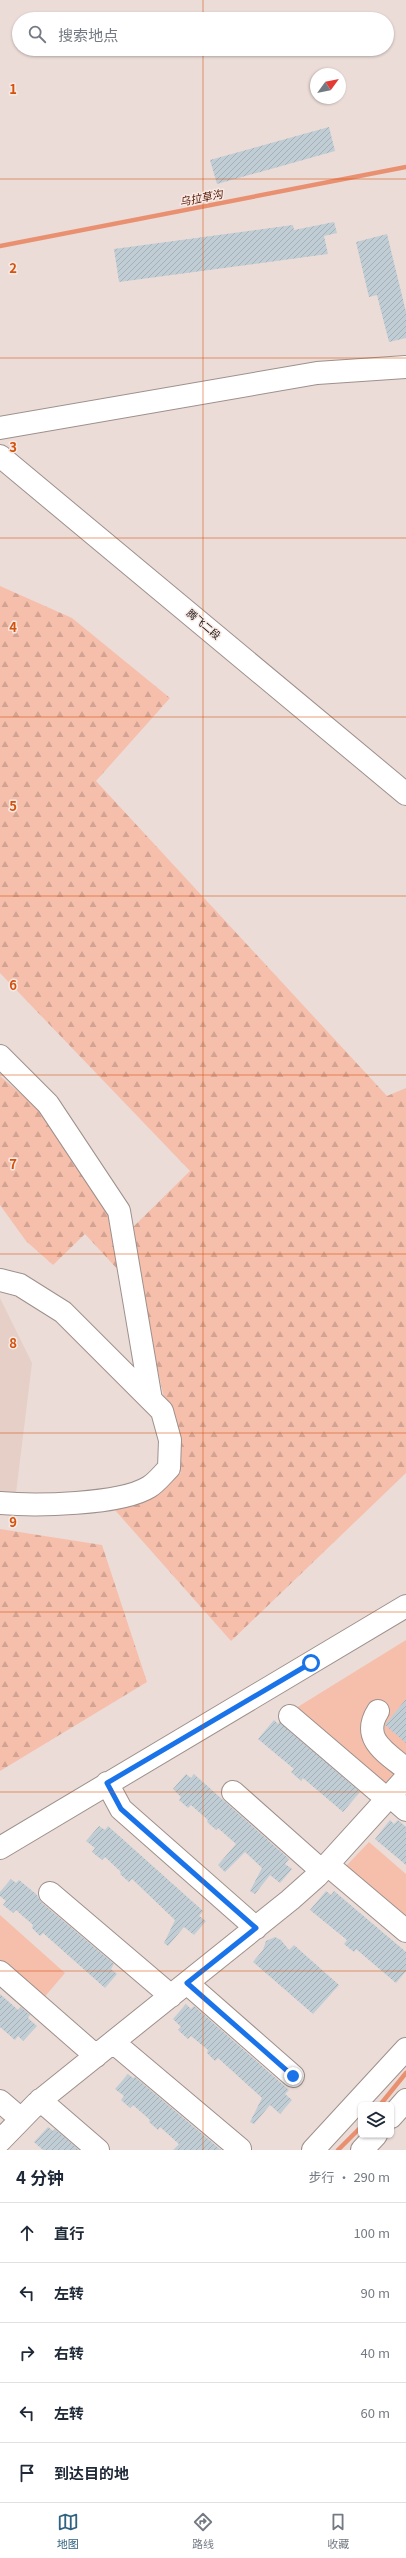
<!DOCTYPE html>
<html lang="zh">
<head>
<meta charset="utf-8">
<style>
  body { margin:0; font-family:Georgia,"Noto Sans SC",serif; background:#f6f6f7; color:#1f2937 }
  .controls { position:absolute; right:12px; bottom:12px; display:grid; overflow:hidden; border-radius:6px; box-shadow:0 1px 3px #0004 }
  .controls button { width:36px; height:36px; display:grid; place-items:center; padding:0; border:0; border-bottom:1px solid #e0e1e3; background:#fff; color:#1f2937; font:20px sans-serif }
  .compass { position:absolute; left:310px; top:68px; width:36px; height:36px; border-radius:50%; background:#fff; box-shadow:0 1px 3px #0004; rotate:57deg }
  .stop { position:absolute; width:12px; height:12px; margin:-9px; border:3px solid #1a73e8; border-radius:50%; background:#fff }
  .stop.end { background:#1a73e8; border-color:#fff; box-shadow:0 1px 4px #0008 }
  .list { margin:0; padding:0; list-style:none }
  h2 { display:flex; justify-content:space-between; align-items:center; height:52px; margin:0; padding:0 16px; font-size:17px }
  h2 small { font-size:13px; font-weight:400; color:#747a83 }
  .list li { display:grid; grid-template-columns:26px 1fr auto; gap:12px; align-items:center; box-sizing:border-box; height:60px; padding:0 16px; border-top:1px solid #e0e1e3 }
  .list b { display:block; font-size:15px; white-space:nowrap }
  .list em { font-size:13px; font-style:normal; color:#747a83 }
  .icon { flex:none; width:22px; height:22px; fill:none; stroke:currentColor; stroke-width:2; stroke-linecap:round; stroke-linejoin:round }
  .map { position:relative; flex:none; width:406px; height:2150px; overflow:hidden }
  .search { position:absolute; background:#fff; box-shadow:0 1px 3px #0004; left:12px; right:12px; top:12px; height:44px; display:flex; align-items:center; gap:10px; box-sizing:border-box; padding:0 14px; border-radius:22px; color:#747a83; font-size:15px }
  .sheet { height:352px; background:#fff }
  nav { display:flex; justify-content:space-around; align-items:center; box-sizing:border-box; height:56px; border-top:1px solid #e0e1e3; background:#fff; font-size:11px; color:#747a83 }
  nav a { display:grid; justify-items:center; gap:2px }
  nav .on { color:#316381 }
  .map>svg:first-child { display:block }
  .built { fill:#e6cfc7 }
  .forest { fill:url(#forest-firs) }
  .park { fill:#f6bfac }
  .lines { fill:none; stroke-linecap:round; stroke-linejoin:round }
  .stream { stroke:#e99071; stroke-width:4.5 }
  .building { fill:url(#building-hatch) }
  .minor-casing { stroke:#9e908b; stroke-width:24 }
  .minor { stroke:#fff; stroke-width:22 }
  .route { stroke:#1a73e8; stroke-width:5 }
  .grid { fill:none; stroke:#d3520c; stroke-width:1; stroke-opacity:0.55 }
  .labels { text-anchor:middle; stroke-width:3; stroke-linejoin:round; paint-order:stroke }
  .street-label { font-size:10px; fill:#15100f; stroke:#f9e9e4 }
  .water-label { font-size:11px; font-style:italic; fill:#58200b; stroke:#f9e9e4 }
  .grid-label { font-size:13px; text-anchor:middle; font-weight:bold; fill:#d3520c; stroke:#f9e9e4; stroke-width:3; stroke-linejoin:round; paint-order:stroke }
</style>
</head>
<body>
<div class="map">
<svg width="406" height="2150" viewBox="0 0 406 2150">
  <defs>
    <pattern id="forest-firs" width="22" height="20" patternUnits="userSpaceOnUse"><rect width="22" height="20" fill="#f6bfac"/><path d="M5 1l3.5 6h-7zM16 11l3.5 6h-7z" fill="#d2a393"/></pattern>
    <pattern id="building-hatch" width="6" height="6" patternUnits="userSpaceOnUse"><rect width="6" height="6" fill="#c0cdd5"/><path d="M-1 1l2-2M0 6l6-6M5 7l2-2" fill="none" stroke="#a4afb6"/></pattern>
  </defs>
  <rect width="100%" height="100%" fill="#ebdcd7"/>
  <path class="built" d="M0,1298L32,1363L16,1493L0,1492Z"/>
  <path class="forest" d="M0,586L72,618L170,698L96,781L387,1096L406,1088V1473L231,1641L114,1509L181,1473L127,1233L190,1171L0,973Z
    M0,1076L41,1111L110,1217L120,1272L85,1234L53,1265L26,1241L0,1205Z
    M0,1529L102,1545L147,1682L0,1771Z"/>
  <path class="park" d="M406,1640V1766L387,1788L296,1708Z
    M369,1842L406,1874V1925L355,1881L347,1865Z
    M0,1915L65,1973L42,2000L0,1964Z"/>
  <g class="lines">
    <path class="stream" d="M0,246L406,167
      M380,2105L406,2073
      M338,2150L361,2127"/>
  </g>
  <path class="building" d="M329,127L335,151L217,184L210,160Z
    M334,222L337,233L324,236L328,254L119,282L114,249L293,225L294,230Z
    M387,234L406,312V338L389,342L377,295L369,297L356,242Z
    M406,1699V1743L385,1725Z
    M274,1720L278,1724L279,1722L360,1792L343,1812L303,1778L301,1781L291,1772L294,1769L258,1739Z
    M186,1774L191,1778L194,1774L289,1859L285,1864L292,1869L280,1883L270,1875L255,1894L250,1891L262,1868L245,1852L225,1872L218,1865L236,1844L218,1828L216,1830L207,1822L208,1820L191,1805L188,1808L179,1800L181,1797L173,1789Z
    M390,1820L394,1824L398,1820L406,1827V1865L375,1839Z
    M99,1826L105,1830L108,1826L203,1911L199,1916L206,1921L194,1935L184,1927L168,1946L164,1943L175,1920L132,1879L129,1882L120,1874L121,1872L105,1857L102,1860L92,1852L95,1848L86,1841Z
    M11,1879L16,1883L19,1880L36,1894L42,1903L114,1964L111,1969L117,1974L105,1988L43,1933L40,1936L32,1928L33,1925L16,1910L13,1913L3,1905L6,1901L0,1896V1892Z
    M326,1891L331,1895L334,1891L406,1952V1971L396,1983L356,1949L354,1952L344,1944L347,1940L310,1910Z
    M275,1937L281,1940L289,1950L294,1945L339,1985L313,2014L253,1962L263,1950L266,1941Z
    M0,1994L18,2010L21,2007L30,2015L28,2018L37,2026L23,2041L18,2036L15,2040L0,2027Z
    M186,2004L191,2009L194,2006L289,2090L285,2094L292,2100L280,2114L270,2105L254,2124L250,2122L262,2098L218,2058L215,2061L207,2053L208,2050L191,2036L188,2039L178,2030L181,2027L173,2019Z
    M128,2074L133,2078L135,2077L221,2150H173L179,2144L160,2127L158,2130L149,2122L150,2120L133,2105L130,2108L121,2100L124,2096L115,2089Z
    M48,2127L53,2131L55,2129L79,2150H43L34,2142Z"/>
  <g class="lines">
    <defs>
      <path id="minor" d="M0,428L317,373L406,367
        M0,456L406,794
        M0,1056L48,1104L119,1211L151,1400
        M0,1280L20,1285L63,1312L162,1411L170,1440L169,1468C163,1474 156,1483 149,1487C120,1505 34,1506 0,1503
        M378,1711C360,1739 387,1753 406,1769
        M290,1716L387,1799
        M107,1783L121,1809L256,1928
        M233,1792L322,1871
        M390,1796L406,1810
        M0,1848L406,1606
        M328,1865L406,1931
        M50,1893L171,1996
        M0,1972L96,2056
        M187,1983L293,2076
        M113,2042L240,2149
        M40,2100L98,2150
        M0,2101L21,2119
        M391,2117L406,2100
        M0,2141L37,2103L290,1900L317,1876L406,1778
        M313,2150L406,2049
        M362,2150L376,2135"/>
    </defs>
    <use href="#minor" class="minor-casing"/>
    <use href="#minor" class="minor"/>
  </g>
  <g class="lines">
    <path class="route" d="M293,2076L187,1983L256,1928L121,1809L107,1783L311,1663"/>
  </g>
  <path class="grid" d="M203,0V19M203,49V2150M0,179H406M0,358H406M0,538H406M0,717H406M0,896H406M0,1075H406M0,1254H406M0,1433H406M0,1612H406M0,1792H406M0,1971H406"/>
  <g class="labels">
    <g class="street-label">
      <text transform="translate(204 624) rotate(40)" y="4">腾飞二段</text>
    </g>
    <g class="water-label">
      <text transform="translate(201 198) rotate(-11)" y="4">乌拉草沟</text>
    </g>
  </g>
  <g class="grid-label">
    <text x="13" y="94">1</text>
    <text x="13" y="273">2</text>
    <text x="13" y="452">3</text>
    <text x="13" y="632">4</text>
    <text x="13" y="811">5</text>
    <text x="13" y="990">6</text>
    <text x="13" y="1169">7</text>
    <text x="13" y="1348">8</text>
    <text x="13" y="1527">9</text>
  </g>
</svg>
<div class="controls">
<button><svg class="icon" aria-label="layers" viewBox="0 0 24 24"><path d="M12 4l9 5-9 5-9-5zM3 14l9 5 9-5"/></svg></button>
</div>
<svg class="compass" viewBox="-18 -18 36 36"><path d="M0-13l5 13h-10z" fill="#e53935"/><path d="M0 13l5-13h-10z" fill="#747a83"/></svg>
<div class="stop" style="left:311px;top:1663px"></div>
<div class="stop end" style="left:293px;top:2076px"></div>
<div class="search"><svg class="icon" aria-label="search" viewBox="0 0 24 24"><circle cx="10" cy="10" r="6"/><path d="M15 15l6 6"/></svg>搜索地点</div>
</div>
<section class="sheet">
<h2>4 分钟<small>步行 · 290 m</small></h2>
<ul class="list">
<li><svg class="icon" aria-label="ahead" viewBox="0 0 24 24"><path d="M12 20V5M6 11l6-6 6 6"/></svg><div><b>直行</b></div><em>100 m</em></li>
<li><svg class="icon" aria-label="left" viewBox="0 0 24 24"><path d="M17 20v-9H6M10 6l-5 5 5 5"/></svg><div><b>左转</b></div><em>90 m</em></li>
<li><svg class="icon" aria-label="right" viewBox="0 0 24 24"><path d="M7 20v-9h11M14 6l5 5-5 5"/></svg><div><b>右转</b></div><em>40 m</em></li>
<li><svg class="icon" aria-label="left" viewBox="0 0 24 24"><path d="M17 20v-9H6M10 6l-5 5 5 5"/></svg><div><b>左转</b></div><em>60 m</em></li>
<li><svg class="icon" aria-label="arrive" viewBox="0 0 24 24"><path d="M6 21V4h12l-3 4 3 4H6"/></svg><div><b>到达目的地</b></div></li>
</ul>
</section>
<nav>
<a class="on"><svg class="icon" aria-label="map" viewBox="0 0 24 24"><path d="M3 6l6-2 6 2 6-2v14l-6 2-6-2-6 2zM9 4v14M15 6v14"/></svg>地图</a>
<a><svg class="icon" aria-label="directions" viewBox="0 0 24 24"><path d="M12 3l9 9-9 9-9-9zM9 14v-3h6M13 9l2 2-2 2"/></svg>路线</a>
<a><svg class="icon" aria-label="saved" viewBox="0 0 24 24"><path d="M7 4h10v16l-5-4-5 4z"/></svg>收藏</a>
</nav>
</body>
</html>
